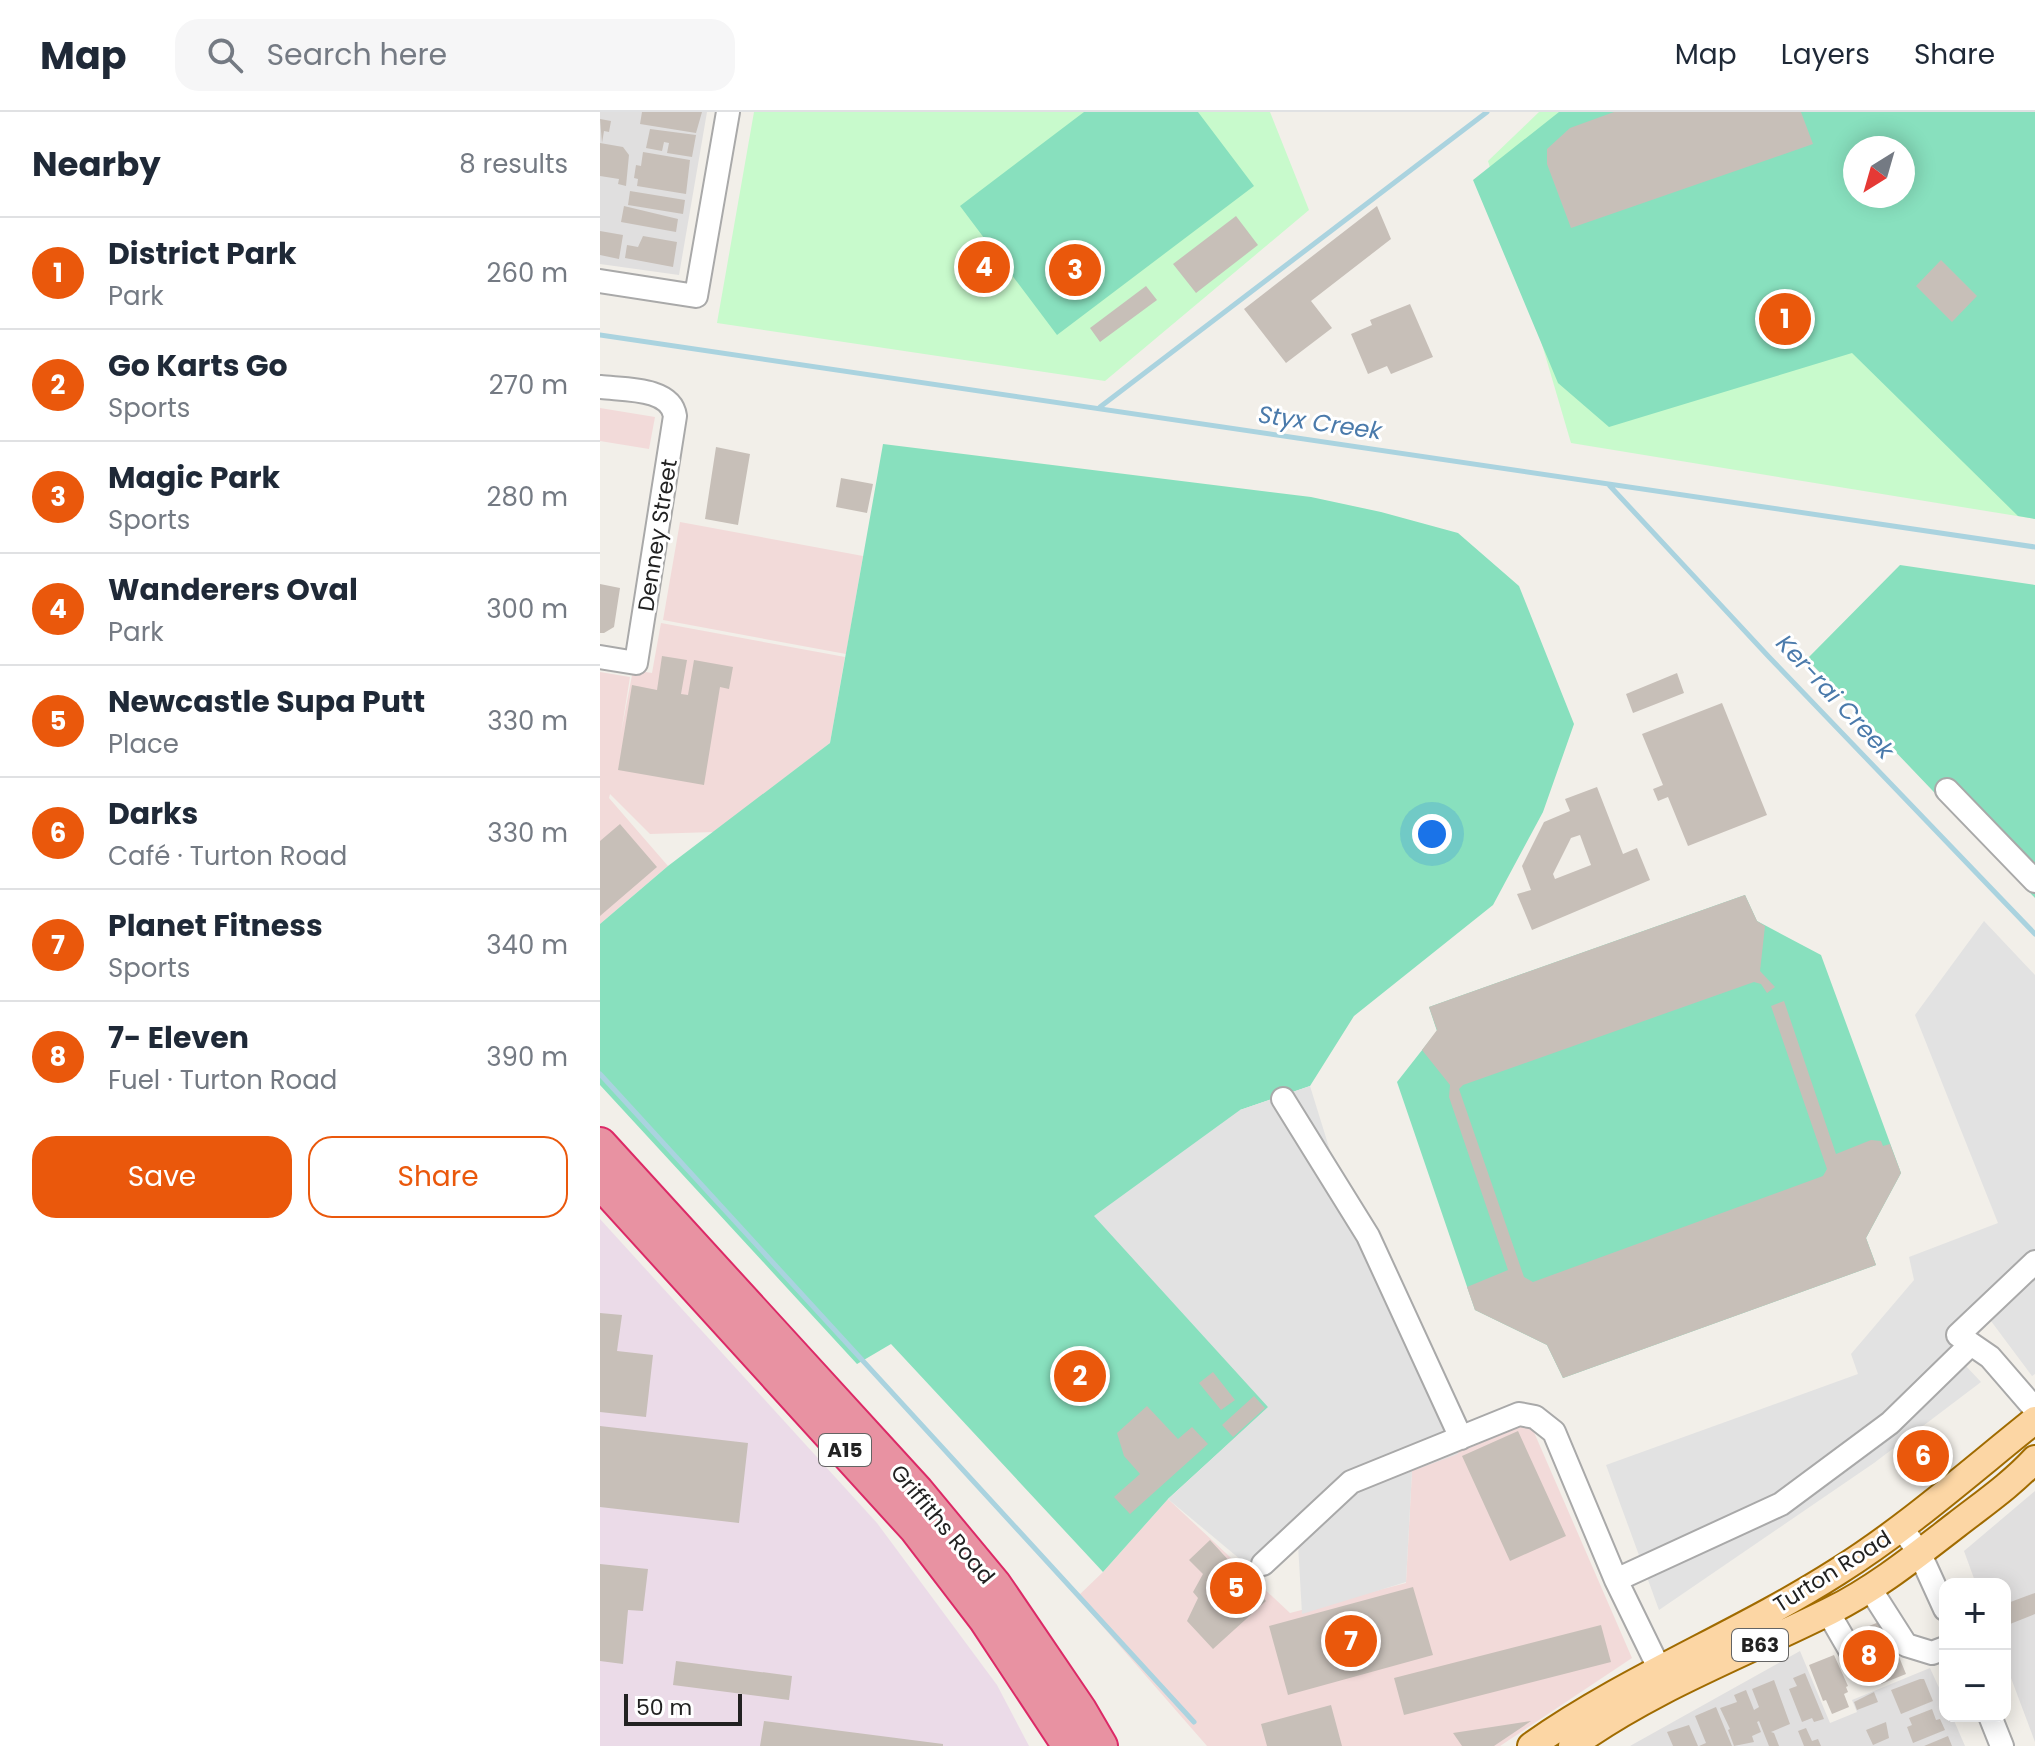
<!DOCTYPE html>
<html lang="en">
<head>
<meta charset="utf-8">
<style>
  body { margin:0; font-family:Poppins,sans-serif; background:#f6f6f7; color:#1f2937 }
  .controls { position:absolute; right:24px; bottom:24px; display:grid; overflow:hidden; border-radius:16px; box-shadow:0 4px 20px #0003 }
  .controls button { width:72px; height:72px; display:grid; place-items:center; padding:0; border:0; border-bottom:2px solid #e0e1e3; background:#fff; color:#1f2937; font:40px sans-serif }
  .compass { position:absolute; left:1243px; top:24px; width:72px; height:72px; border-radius:50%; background:#fff; box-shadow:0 4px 20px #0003; rotate:217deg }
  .scale { position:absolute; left:24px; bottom:20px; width:118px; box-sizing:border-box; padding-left:8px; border:4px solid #222; border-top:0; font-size:22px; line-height:28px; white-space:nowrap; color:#222; -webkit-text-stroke:6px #fff; paint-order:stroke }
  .you { position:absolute; left:832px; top:722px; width:28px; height:28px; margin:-20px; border:6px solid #fff; border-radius:50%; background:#1a73e8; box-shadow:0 0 0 12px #1a73e833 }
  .badge { display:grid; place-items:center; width:52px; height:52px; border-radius:50%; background:#ea580c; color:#fff; font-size:26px; font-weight:700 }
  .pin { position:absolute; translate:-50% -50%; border:4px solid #fff; box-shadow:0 2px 8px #0006 }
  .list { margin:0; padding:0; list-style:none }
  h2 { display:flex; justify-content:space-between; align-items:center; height:104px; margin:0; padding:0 32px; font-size:34px }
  h2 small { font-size:26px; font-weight:400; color:#747a83 }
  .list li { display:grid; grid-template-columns:52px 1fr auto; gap:24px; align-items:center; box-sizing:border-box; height:112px; padding:0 32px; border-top:2px solid #e0e1e3 }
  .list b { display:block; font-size:30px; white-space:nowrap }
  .list p { margin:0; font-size:26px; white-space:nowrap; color:#747a83 }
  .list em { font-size:26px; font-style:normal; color:#747a83 }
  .actions { display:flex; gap:16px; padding:24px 32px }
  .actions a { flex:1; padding:18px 0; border:2px solid #ea580c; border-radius:24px; text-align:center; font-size:28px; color:#ea580c }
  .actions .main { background:#ea580c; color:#fff }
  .icon { flex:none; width:44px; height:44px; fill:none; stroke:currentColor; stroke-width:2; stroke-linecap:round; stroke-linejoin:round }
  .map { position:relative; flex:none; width:1435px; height:1634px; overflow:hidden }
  header { display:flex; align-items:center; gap:48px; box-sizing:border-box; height:112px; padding:0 40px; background:#fff; border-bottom:2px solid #e0e1e3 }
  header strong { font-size:38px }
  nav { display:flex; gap:44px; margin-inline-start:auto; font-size:28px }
  .search { width:560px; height:72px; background:#f6f6f7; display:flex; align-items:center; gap:20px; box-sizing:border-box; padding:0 28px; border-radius:24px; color:#747a83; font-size:30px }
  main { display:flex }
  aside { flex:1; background:#fff }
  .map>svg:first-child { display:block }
  .residential { fill:#e0dfdf }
  .commercial { fill:#f2dad9 }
  .industrial { fill:#ebdbe8 }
  .park { fill:#c8facc; fill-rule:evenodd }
  .pitch { fill:#88e0be; fill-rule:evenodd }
  .parking { fill:#e2e2e2 }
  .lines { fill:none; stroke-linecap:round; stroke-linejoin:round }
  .stream { stroke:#aad3df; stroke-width:5 }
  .building { fill:#c7bfb8; fill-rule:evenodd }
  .minor-tunnel { stroke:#c8c6c1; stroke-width:22; stroke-dasharray:22 11; stroke-linecap:butt }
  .minor-casing { stroke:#a9a9a9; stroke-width:26 }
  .major-casing { stroke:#a06b00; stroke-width:30 }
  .highway-casing { stroke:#dc2a67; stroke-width:36 }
  .minor { stroke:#fff; stroke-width:22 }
  .major { stroke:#fcd6a4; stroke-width:26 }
  .highway { stroke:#e892a2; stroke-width:32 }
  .labels { text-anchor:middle; stroke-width:6; stroke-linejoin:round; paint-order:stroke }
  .shield { fill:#fff; stroke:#646464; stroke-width:2 }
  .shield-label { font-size:20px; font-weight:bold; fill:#222 }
  .street-label { font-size:22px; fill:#222; stroke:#fff }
  .water-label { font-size:24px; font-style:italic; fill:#4a7aab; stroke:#fff }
</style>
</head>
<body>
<header>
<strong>Map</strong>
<div class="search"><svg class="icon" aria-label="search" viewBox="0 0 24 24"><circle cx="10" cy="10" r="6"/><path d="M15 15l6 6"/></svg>Search here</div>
<nav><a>Map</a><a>Layers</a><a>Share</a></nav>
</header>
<main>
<aside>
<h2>Nearby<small>8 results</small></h2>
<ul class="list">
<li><span class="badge">1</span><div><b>District Park</b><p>Park</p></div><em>260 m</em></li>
<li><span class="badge">2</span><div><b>Go Karts Go</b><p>Sports</p></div><em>270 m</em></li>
<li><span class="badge">3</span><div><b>Magic Park</b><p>Sports</p></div><em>280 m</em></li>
<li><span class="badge">4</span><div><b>Wanderers Oval</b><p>Park</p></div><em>300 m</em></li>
<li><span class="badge">5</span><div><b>Newcastle Supa Putt</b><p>Place</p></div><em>330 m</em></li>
<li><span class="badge">6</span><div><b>Darks</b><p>Café · Turton Road</p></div><em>330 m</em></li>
<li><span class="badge">7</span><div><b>Planet Fitness</b><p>Sports</p></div><em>340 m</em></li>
<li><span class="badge">8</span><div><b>7- Eleven</b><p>Fuel · Turton Road</p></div><em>390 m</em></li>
</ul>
<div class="actions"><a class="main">Save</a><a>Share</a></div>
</aside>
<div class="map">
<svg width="1435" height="1634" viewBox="0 0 1435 1634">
  <rect width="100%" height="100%" fill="#f2efe9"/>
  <path class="residential" d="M0,0H107L79,163L0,152Z
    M1435,1379V1630L1405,1550V1472H1376L1364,1439Z
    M1200,1539L1230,1611L1257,1600L1252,1588L1330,1556L1345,1589V1604H1352L1365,1634H1030Z"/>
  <path class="commercial" d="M0,296L55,305L49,337L0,329Z
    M80,410L263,444L246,542L63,508Z
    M61,511L245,545L230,631L114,720L50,722L10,682L9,686L68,754L0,812V560L30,565L21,621L33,558L52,561Z
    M930,1311L1032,1546L900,1634H607L477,1485L503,1460L568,1387L690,1501L806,1471L812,1359Z"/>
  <path class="industrial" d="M0,1107L277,1411L397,1573L429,1634H0Z"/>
  <path class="park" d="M154,0H670L709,98L505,269L117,211Z
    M939,0H1435V407L971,331L888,49ZM1255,36H1303V84H1255Z"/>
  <path class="pitch" d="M484,0H598L654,74L457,223L360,94Z
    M959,0H1435V407L1418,404L1252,241L1009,315L958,271L873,68ZM1255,36H1303V84H1255Z
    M283,332L711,385L781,400L858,421L919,474L974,612L943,700L893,793L754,904L710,974L640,998L668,1296L568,1387L503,1460L291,1232L257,1252L0,973V812L68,754L230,631Z
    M1300,453L1435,473V786L1207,547Z
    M1145,783L1157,809L1221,843L1301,1061L1266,1126L1276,1153L963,1266L947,1233L875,1198L797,970L837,919L829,895Z"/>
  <path class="parking" d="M1384,809L1435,863V1262L1432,1264L1385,1201L1364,1252L1381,1270L1274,1351L1059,1498L1006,1353L1258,1262L1251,1242L1314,1168L1309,1145L1398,1111L1315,903Z
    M710,974L758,1129L858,1342L812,1359L806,1470L702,1502L698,1432L659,1463L568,1387L668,1295L494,1104L640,998Z"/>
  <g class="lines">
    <path class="stream" d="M0,223L1435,435
      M500,295L887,0
      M1009,373L1169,545L1435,822
      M0,962L594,1610"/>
  </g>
  <path class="building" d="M42,0H102L96,21L40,12Z
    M1014,0H1201L1213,32L971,116L947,52V37L970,16Z
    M0,7L11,9L9,20L4,19L2,31Z
    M50,17L96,23L92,45L67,41L69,31L64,30L62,39L46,36Z
    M0,31L23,35L29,43L26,74L18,72L19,67L0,64Z
    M43,40L90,48L86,82L37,74L38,67L34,66L36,53L41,54Z
    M30,79L85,88L83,102L28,93Z
    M24,94L78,107L76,120L21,110Z
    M777,94L791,127L711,189L732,216L686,251L644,197Z
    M636,104L658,133L596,181L573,152Z
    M0,119L23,123L19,147L0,143Z
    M43,124L77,130L73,155L25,146L27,133L38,135Z
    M1341,148L1377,184L1352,210L1316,174Z
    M546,174L557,188L500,230L490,216Z
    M810,192L833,245L791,262L787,254L768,262L751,222L772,213L770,208Z
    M116,335L150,342L138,413L105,407Z
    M241,366L273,372L267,401L236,395Z
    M0,472L20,476L14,515L4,521H0Z
    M62,544L87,548L81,582L88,583L94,548L133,555L129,577L120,575L104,673L18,658L32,573L57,578Z
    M1077,561L1084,581L1033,601L1026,582Z
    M1122,591L1167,703L1088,734L1068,685L1058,689L1053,677L1063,673L1042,622Z
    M997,675L1023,742L1037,736L1050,768L932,818L917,782L931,778L922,754L944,710L970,699L965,687ZM980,723L991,753L955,767L953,762L971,726Z
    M20,712L57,755L0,804V729Z
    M1145,783L1157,809L1165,814L1160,859L1175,875L1167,881L1161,872L1154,870L863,973L859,977L924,1165L933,1170L1223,1064L1227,1057L1171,894L1184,889L1236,1042L1271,1028L1281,1029L1283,1034L1290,1032L1301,1061L1266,1126L1276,1153L963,1266L947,1233L875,1198L867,1175L908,1158L849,985L850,973L822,938L837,918L829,895Z
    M0,1201L22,1203L17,1239L53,1243L46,1305L0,1300Z
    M613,1260L635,1288L621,1298L599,1271Z
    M654,1284L665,1296L633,1325L622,1313Z
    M547,1294L578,1327L592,1315L608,1332L530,1402L514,1385L540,1362L524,1344L517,1321Z
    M0,1314L148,1331L139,1411L0,1395Z
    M918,1319L966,1424L910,1449L862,1344Z
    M610,1428L666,1489L613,1537L587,1509L598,1486L593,1480L603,1462L589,1448Z
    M0,1452L48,1457L43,1499L28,1498L23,1552L0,1549Z
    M813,1475L833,1543L688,1583L669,1514Z
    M1435,1481V1502L1405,1514V1492Z
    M1284,1508L1306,1562L1281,1572L1259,1518Z
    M1001,1513L1011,1550L804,1603L794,1566Z
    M1234,1543L1248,1574L1246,1575L1248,1580L1244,1582L1249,1595L1232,1602L1226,1588L1223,1589L1209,1553Z
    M76,1549L192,1564L189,1588L73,1573Z
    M1205,1561L1224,1607L1214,1610L1212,1606L1202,1610L1189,1577L1197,1574L1193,1566Z
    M1320,1567H1324L1333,1589L1301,1602L1291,1578Z
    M1174,1568L1190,1612L1171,1620L1174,1621L1179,1634H1169L1159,1609L1157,1610L1161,1620L1152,1624L1154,1630L1134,1634L1128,1618L1130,1617L1120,1596L1137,1590L1134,1583L1146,1578L1154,1598L1159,1595L1152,1577Z
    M1274,1580L1278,1590L1257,1598L1254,1590Z
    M731,1593L742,1634H667L661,1612Z
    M1116,1595L1132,1634H1099L1106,1631L1095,1604Z
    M1332,1597L1336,1608L1340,1607L1345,1618L1313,1631L1307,1615L1312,1613L1309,1606Z
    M164,1609L343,1632V1634H160Z
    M931,1609L894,1634H862L853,1621Z
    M1286,1610L1289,1626L1273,1633L1266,1618Z
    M1089,1613L1098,1634H1073L1067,1620Z
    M1206,1616L1212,1629L1218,1627L1221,1634H1204L1198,1619Z
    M1348,1624L1352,1634H1324Z"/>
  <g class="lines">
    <path class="minor-tunnel" d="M1271,1547L1296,1537"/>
    <defs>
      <path id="minor" d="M0,169L96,184L128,0
        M0,275C23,278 71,275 75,304L36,551L0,545
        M1347,678L1435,769
        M683,987L768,1124L861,1326
        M1435,1150L1358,1223L1390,1245L1435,1297
        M1301,1415L1319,1440L1345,1497
        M663,1452L751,1370L919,1302L935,1305L954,1320L1016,1468L1059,1556
        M1016,1468L1181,1392L1290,1311L1371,1232
        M1269,1475L1306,1533L1332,1541L1345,1536
        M1228,1500L1258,1552L1271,1547
        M1390,1604L1402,1634"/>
      <path id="major" d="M931,1634C1027,1566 1138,1523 1237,1460C1307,1416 1370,1360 1435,1308
        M972,1634C1050,1577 1144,1542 1230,1499C1275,1477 1317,1443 1356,1413C1383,1392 1412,1372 1435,1347"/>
      <path id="highway" d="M0,1032L317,1379L395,1473L480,1598L501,1634
        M0,1070L316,1417L385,1507L469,1634"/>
    </defs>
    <use href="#minor" class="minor-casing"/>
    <use href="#major" class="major-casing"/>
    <use href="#highway" class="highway-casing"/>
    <use href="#minor" class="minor"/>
    <use href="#major" class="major"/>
    <use href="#highway" class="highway"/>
  </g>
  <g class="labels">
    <g class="shield">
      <rect x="219" y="1322" width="52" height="32" rx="6"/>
      <rect x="1132" y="1517" width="56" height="32" rx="6"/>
    </g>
    <g class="shield-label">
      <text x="245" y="1345">A15</text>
      <text x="1160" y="1540">B63</text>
    </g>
    <g class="street-label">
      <text transform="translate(57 423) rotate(-81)" y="8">Denney Street</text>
      <text transform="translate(343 1412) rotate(50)" y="8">Griffiths Road</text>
      <text transform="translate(1232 1459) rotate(-32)" y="8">Turton Road</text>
    </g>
    <g class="water-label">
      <text transform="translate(720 311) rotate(8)" y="8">Styx Creek</text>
      <text transform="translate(1235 585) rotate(47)" y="8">Ker-rai Creek</text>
    </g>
  </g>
</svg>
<div class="controls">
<button>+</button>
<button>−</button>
</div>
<svg class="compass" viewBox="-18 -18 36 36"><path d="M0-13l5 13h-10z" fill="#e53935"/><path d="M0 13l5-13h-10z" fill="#747a83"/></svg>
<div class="scale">50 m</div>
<div class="you"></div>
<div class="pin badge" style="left:1185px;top:207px">1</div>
<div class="pin badge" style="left:480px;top:1264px">2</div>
<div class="pin badge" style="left:475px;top:158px">3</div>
<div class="pin badge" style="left:384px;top:155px">4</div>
<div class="pin badge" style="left:636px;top:1476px">5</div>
<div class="pin badge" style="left:1323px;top:1344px">6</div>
<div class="pin badge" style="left:751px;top:1529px">7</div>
<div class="pin badge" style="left:1269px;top:1544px">8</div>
</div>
</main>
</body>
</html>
